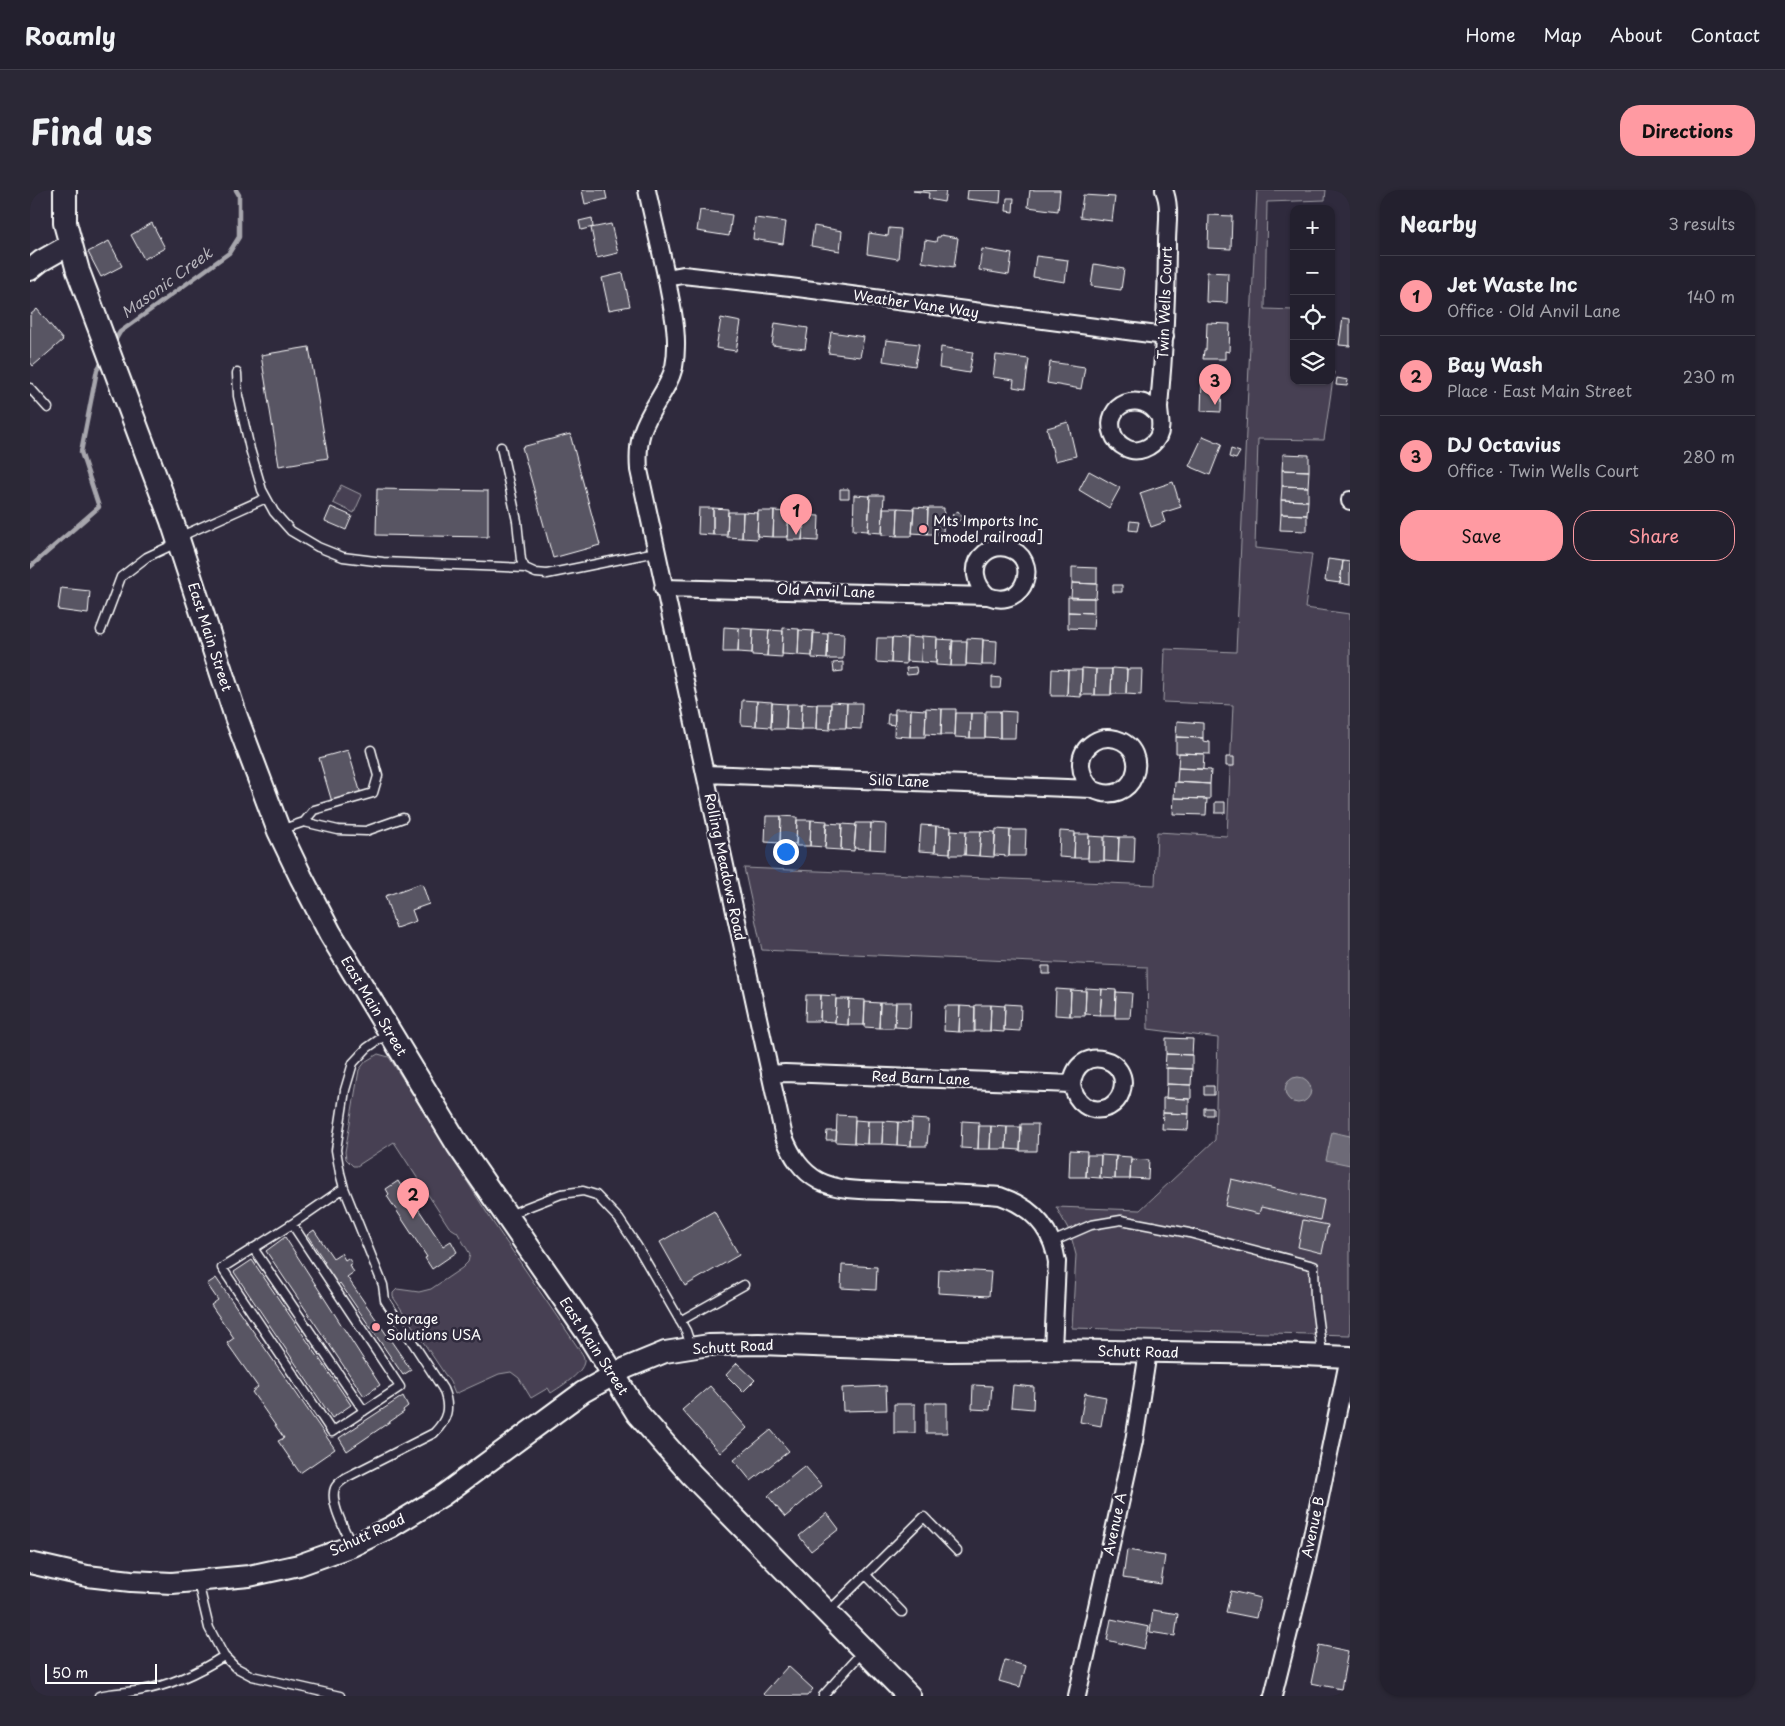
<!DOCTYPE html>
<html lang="en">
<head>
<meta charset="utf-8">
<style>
  body { margin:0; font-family:"Playpen Sans",sans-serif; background:#2b2836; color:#f1f3f6 }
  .controls { position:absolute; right:15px; top:15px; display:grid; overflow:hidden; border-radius:10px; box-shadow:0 1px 4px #0004 }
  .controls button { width:45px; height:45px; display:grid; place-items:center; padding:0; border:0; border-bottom:1px solid #403e4a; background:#23202e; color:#f1f3f6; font:25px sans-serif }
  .scale { position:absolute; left:15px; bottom:12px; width:112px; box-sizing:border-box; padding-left:5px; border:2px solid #fff; border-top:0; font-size:14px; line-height:18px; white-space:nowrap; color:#fff; -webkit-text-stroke:4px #2f2a3d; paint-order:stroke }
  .you { position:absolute; left:755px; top:661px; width:18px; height:18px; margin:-12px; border:4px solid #fff; border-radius:50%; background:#1a73e8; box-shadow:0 0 0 8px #1a73e833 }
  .badge { display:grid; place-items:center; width:32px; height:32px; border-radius:50%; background:#ff9aa2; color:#111; font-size:16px; font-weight:700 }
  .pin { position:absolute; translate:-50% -41px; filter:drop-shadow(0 1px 2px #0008) }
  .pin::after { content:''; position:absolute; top:26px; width:18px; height:15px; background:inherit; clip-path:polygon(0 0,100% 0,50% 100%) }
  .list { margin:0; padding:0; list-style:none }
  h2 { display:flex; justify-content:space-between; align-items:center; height:65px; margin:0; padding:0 20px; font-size:21px }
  h2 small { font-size:16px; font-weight:400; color:#a3a3aa }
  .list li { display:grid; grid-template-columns:32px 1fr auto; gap:15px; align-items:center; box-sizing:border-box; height:80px; padding:0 20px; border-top:1px solid #403e4a }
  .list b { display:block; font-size:19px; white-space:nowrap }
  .list p { margin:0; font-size:16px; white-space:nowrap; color:#a3a3aa }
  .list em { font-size:16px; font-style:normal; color:#a3a3aa }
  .actions { display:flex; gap:10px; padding:15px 20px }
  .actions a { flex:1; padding:11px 0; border:1px solid #ff9aa2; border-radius:20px; text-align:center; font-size:18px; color:#ff9aa2 }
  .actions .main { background:#ff9aa2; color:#111 }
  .icon { flex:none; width:28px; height:28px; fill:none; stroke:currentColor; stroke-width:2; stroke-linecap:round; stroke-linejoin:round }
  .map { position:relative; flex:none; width:1320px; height:1506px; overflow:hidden; border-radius:20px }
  header { display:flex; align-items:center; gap:30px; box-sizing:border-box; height:70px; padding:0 25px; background:#23202e; border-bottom:1px solid #403e4a }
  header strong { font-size:24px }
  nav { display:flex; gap:28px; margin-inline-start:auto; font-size:18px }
  .intro { display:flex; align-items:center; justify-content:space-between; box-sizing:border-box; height:120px; padding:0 30px }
  h1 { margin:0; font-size:35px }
  .button { padding:12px 22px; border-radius:20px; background:#ff9aa2; color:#111; font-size:18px; font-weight:700 }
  main { display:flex; gap:30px; padding:0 30px }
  aside { flex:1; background:#23202e; border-radius:20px; box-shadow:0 1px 4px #0004 }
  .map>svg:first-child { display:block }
  .green { fill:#464152; stroke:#a2a0a8 }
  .water { fill:#6d6a77; stroke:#a7a6ad }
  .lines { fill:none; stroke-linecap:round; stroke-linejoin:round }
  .stream { stroke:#a7a6ad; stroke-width:4.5 }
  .building { fill:#595564; stroke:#fff }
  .service-casing { stroke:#fff; stroke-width:11 }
  .minor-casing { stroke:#fff; stroke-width:20 }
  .tertiary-casing { stroke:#fff; stroke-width:24 }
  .secondary-casing { stroke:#fff; stroke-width:26 }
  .service { stroke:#2f2a3d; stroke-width:8 }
  .minor { stroke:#2f2a3d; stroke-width:16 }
  .tertiary { stroke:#2f2a3d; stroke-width:20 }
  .secondary { stroke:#2f2a3d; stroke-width:22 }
  .poi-dot { fill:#ff9aa2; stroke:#2f2a3d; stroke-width:2 }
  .labels { text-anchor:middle; stroke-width:5; stroke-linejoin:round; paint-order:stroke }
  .street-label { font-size:14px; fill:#fff; stroke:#2f2a3d }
  .poi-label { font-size:14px; fill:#fff; stroke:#2f2a3d; text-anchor:start }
  .water-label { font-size:15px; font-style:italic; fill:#b6b4bb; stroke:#2f2a3d }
</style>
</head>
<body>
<header>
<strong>Roamly</strong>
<nav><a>Home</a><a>Map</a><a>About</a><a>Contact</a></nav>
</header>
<div class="intro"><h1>Find us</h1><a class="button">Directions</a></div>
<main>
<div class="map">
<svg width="1320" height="1506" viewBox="0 0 1320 1506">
  <rect width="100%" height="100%" fill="#2f2a3d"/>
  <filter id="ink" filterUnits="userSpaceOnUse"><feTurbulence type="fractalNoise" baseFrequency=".02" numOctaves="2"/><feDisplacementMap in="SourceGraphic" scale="10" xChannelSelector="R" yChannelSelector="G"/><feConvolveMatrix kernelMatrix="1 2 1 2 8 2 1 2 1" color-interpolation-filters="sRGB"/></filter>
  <g filter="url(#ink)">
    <path class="green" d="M1227,0H1296L1295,10L1237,12L1235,119L1264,120V191H1301V182H1304L1294,250L1228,249L1225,358L1282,364L1275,418L1320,424V1145L1042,1138L1046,1065L1040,1042L1026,1017L1110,1020L1185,950L1188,848L1118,839L1117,777L732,760L714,678L1125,695L1127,642L1197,646L1203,515L1133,512L1135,459L1206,462Z
      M311,295L332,305L324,323L303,313Z
      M348,864L359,867L462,1031L551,1162C552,1164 554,1166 554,1169C556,1182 530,1197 521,1203L518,1198L501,1208L489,1188L481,1182L469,1184L425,1204L420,1192L363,1107V1103L367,1099L389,1102L401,1099L432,1078L438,1072L440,1064L427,1042L419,1037L364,952L327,976H323L316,969L315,962L329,880L336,871Z"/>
    <path class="water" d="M1255 900a13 13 0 1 1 26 0a13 13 0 1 1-26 0Z
      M1302,942L1320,946V975L1296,970Z"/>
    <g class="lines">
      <path class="stream" d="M83,154L90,142L199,63L209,47V5L206,0
        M0,377L69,317L51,262L67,180L74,169"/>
    </g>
    <path class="building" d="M552,0H575L577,9L555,14Z
      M916,0L914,12L898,9L899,3L883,1Z
      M938,0H971L970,13L937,9Z
      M1000,0H1030L1028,21L998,17Z
      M1053,5L1085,7L1082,31L1050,27Z
      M977,8H984L983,22L976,21Z
      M670,20L702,25L699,46L667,41Z
      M1179,25L1202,26L1201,59L1178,58Z
      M562,28L563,37L551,40L549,31Z
      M725,28L756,32L753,54L723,49Z
      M122,33L135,58L114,69L101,45Z
      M581,34L588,63L567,68L561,38Z
      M784,36L812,41L810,61L781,56Z
      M859,38L871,39L868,69L837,64L839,43L858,46Z
      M911,45L928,48L924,77L892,72L895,50L906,52L907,47H910Z
      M79,51L92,76L71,87L58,62Z
      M952,59L982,64L979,85L949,80Z
      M1006,66L1038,70L1035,92L1003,87Z
      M1064,74L1094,79L1091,100L1061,96Z
      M1177,82L1198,83L1197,113L1176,112Z
      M593,83L600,116L579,120L572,88Z
      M7,119L33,150L3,176L0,172V125Z
      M691,128L711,132L706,161L686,158Z
      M1313,128L1320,129V156L1309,155Z
      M745,133L778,138L775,159L742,155Z
      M1177,133L1200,134L1199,162L1195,161V169H1173L1174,160H1176Z
      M801,142L834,147L830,167L798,163Z
      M856,150L889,154L885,176L853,171Z
      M279,157L298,268L249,276L231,165Z
      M911,157L943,162L939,183L909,178Z
      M966,165L999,169L995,199L983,197L984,190L963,187Z
      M1020,172L1055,177L1051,199L1017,193Z
      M1307,188L1318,190L1317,196L1306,195Z
      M1172,190L1192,191L1191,222L1171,221Z
      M1038,232L1046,266L1025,271L1017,238Z
      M540,244L570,355L523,368L492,257Z
      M1173,246L1192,254L1180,285L1159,276Z
      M1201,259L1210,262L1206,269L1199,267Z
      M1253,264L1279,265V281L1252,280Z
      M1252,280L1279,281L1278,297L1252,296Z
      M1059,281L1090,298L1079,318L1049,300Z
      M1143,292L1151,317L1132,323L1135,332L1121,337L1110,303Z
      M1252,296L1278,297V311L1251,310Z
      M347,299L458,301V347L346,345Z
      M810,299H819V308H810Z
      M824,305L840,306L838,341L823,340Z
      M840,305H854L852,343L838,342Z
      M1251,310L1278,311L1277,325L1251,324Z
      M301,317L322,326L316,340L295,331Z
      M884,317L898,318L897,344L882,343Z
      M669,318H683V345L668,344Z
      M683,318L698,319L697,345H683Z
      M853,318H868L867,346L852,345Z
      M868,318L884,319L882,346H867Z
      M898,318H914L913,344H897Z
      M728,321H744L743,347L727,346Z
      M744,321L759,322L758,347H743Z
      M928,321L933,328L927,332L922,325Z
      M698,322H713L712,348L697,347Z
      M713,322L728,323L727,349L712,348Z
      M1251,324L1277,325V341L1250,340Z
      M758,325H774L772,350H758Z
      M774,325L789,326L788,351L772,350Z
      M1100,331L1109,332L1107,341L1099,340Z
      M1298,369L1313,371L1310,393L1295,391Z
      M1313,371L1320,372V395L1310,393Z
      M1042,377L1067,378V394L1042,393Z
      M1042,393L1067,394L1066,408H1041Z
      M1083,395H1092V402H1083Z
      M31,398L60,401L58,424L28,420Z
      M1038,407L1064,408V423L1038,422Z
      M1038,422L1064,423L1063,439L1038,438Z
      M694,437L709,438L708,462H693Z
      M709,438L723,439L722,463L708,462Z
      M753,438L769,439L768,465L752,464Z
      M723,439L739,440L737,466L722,465Z
      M739,440L753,441L752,467L737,466Z
      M769,440L784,441L782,466L768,465Z
      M798,442L814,443L813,469H797Z
      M783,443L798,444L797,469L782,468Z
      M892,446L907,447L906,473L891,472Z
      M877,447L892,448L891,472L876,471Z
      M847,448H862L861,473L846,472Z
      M862,448L877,449L876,474L861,473Z
      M937,448L953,449L952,475L936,474Z
      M907,449L923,450L921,476L906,475Z
      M953,450L967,451L966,475H952Z
      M922,451H937L936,476H921Z
      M813,472V481L804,482L803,473Z
      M886,477L887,484L877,485L876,478Z
      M1052,478L1066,479L1065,505H1051Z
      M1082,478L1097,479L1096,504H1081Z
      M1022,479L1038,480L1037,506H1021Z
      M1066,479H1082L1081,505H1065Z
      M1097,479H1112L1111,505L1096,504Z
      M1038,480H1052L1051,507L1037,506Z
      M962,487L971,488L970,498H962Z
      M712,510L727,511L726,536L711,535Z
      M727,511L742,512L741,537L726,536Z
      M801,512L817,513L816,538H800Z
      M742,513L757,514L756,539H741Z
      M772,513L787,514L786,539H771Z
      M817,513H832L831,539L816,538Z
      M757,514H772L771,540L756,539Z
      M787,514H801L800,540L786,539Z
      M896,518L912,519L911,545L895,544Z
      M865,519H881L880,547L864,546Z
      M881,519L896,520L895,547H880Z
      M912,519H926L925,545H911Z
      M956,521H970V548L955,547Z
      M970,521L986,522L985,548H970Z
      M926,523H941L940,548L925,547Z
      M941,523H955V548H940Z
      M858,524H865V535L857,534Z
      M1147,531L1173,533V548L1146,547Z
      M1146,547L1173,548V551L1180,552V564L1146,563Z
      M318,560L331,604L302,612L289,568Z
      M1149,563L1174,564L1173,579L1148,578Z
      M1196,567H1204V576H1196Z
      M1148,578L1181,580L1180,594L1147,592Z
      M1145,592L1180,594V609L1144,608Z
      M1144,608L1177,609L1176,625L1143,624Z
      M1185,612H1195V623H1185Z
      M736,626H751L750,653L735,652Z
      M751,626L767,627L766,654L750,653Z
      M767,630H781L780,656H766Z
      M781,630L797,631L795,657L780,656Z
      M796,633L812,634L811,660L795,659Z
      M826,633H841L840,659L824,658Z
      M841,633L856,634L855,660L840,659Z
      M812,634L826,635L824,661L811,660Z
      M891,635L906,636L905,662L889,661Z
      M906,636L921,637L920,663L905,662Z
      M966,639L980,640L979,666L964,665Z
      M921,640L936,641L935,665H920Z
      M980,640H996L995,666H979Z
      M936,641H951L949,666L935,665Z
      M951,641L965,642L964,667L949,666Z
      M1030,641L1045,642L1044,668L1029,667Z
      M1045,644H1059L1058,668H1044Z
      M1059,646L1074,647V671H1058Z
      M1075,646L1089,647L1088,672L1074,671Z
      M1089,647H1105L1104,673L1088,672Z
      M392,693L399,714L382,720L386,731L366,738L355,706Z
      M1012,776H1020V784H1012Z
      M1056,798L1072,799L1070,825L1055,824Z
      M1026,799L1041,800L1040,826L1025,825Z
      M1072,799L1086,800L1085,825H1070Z
      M1041,800L1056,801L1055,826H1040Z
      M1086,802L1102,803L1100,828H1085Z
      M776,805H791L790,831H775Z
      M791,805L806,806L805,832L790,831Z
      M806,809H819L818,835L805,834Z
      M819,809L835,810L834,835H818Z
      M835,812L850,813L849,838L834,837Z
      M866,812H881L880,838L865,837Z
      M850,813H866L864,838H849Z
      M975,814L991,815L990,841L974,840Z
      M945,815H961L960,841H944Z
      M961,815L975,816L974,842L960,841Z
      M915,816H930L929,842L914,841Z
      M930,816L945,817V842H929Z
      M1136,848L1163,849L1162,865L1136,864Z
      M1136,864L1162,865V879L1135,878Z
      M1137,878L1162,879L1161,895L1137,894Z
      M1137,894L1161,895V909L1136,908Z
      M1174,896H1184V905H1174Z
      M1133,908L1159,909V924L1133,923Z
      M1174,918H1183V925H1174Z
      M1133,923L1159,924L1158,940L1132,939Z
      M807,925L825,926L824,953L806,952Z
      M882,929L899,930L897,956H881Z
      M825,930L838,931L837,954L824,953Z
      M838,931H853L852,954H837Z
      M853,931L868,932L867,955L852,954Z
      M932,931L949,932L948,959L931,958Z
      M868,932L882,933L881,956L867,955Z
      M991,934H1008L1007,961H990Z
      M949,936H961L960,959H948Z
      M961,936L977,937L976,959H960Z
      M977,937H991L990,960L976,959Z
      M797,941H807L806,950H796Z
      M1040,960L1057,961L1056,987H1039Z
      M1057,965H1071L1070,988L1056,987Z
      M1071,965L1086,966L1085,989L1070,988Z
      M1086,966L1101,967L1100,989H1085Z
      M1101,969L1119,970L1118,989L1100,988Z
      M1201,989L1294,1010L1290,1030L1231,1017L1229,1024L1195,1016Z
      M368,991L371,996H373L413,1056L421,1051L427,1062L402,1079L395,1068L397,1067L357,1006L359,1004L356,999Z
      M684,1021L709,1065L655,1096L630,1052Z
      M1273,1030L1298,1035L1292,1063L1268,1057Z
      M284,1040L303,1068L311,1063L315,1070L318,1068L322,1073L319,1075L324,1082L317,1087L381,1180L373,1185L310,1093L308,1095L293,1073L295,1072L277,1045Z
      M255,1047L350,1195L334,1206L236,1061Z
      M222,1070L321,1215L302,1228L204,1082Z
      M812,1075L847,1077L846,1100L811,1098Z
      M909,1079L961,1082L959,1106L908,1103Z
      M186,1088L305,1259L270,1283L248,1251L254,1248L222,1202L228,1197L197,1153L204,1148L181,1115L188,1110L177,1094Z
      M707,1173L725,1190L713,1202L696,1185Z
      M943,1195L962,1196L960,1220L942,1219Z
      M983,1195L1004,1197L1003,1219L981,1217Z
      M680,1196L717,1238L690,1263L652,1220Z
      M856,1196L857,1220L813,1221L812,1198Z
      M1055,1203L1076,1207L1071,1236L1050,1232Z
      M373,1206L378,1216L373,1220L374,1222L317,1261L309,1248Z
      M896,1213H917V1243H896Z
      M864,1214H885V1243H864Z
      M741,1240L759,1261L721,1291L704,1270Z
      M775,1276L792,1296L755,1327L738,1306Z
      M797,1323L809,1339L781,1361L769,1346Z
      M1097,1360L1135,1366L1131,1394L1093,1388Z
      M1201,1401L1230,1408L1226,1428L1196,1422Z
      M1123,1420L1148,1424L1145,1446L1120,1442Z
      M1081,1429L1119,1437L1114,1459L1077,1450Z
      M1289,1455L1318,1461L1311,1499L1281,1493Z
      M975,1470L996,1476L990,1497L969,1491Z
      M758,1476L783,1499L777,1506H735L733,1504Z"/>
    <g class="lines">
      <defs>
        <path id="service" d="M207,183L208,206L220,259L232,300L244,322L261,341L288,357L313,367L353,372L495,378L506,383L517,384L626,362
          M0,198L18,218
          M471,257L487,331L491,370L495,378
          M71,440L91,387L117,367L149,352L158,343L236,308
          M274,632L284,620L343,603L348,586L341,560
          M250,640L274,632L308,640L336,641L373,628
          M480,1025L495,1018L531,1004L553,1001L566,1005L589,1029L607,1056L656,1141L661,1156
          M262,1034L192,1078L302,1242L370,1197L262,1034L314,998
          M1022,1052L1061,1035L1091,1030L1159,1043L1284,1076L1285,1109L1291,1155L1290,1164
          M223,1058L334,1221
          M650,1131L714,1095
          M322,1356C316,1342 299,1312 305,1298C308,1292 313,1290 317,1287L404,1243C417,1230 421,1218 413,1199L355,1110L353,1095L314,998L310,983L306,960L315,900L323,873L337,858L357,844
          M836,1385L872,1422
          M168,1392L179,1438L194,1466L205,1477L222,1486L310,1506
          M799,1421L894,1327L927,1361
          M69,1506C83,1502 98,1503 112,1500C142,1495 169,1482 194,1466
          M793,1506L833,1461"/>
        <path id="minor" d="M617,0C624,34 633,67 639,101C644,126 649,152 644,177C638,201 619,219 612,242C608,255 608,267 609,280L754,947C762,966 771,981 789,991C811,1002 838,1000 862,1001C898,1003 934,1003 970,1006C1002,1017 1022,1038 1027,1072L1023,1160
          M637,88L653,85L760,97L1135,146
          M1129,226C1112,198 1072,214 1083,244C1085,250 1090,255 1096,258C1107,264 1122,258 1128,247C1133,237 1129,227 1129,217C1134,162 1137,108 1137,53C1137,36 1141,16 1134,0
          M1320,310V311
          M633,398L958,406C945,395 940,375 955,363C961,358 969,356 977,358C1012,367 996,421 958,406
          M675,584L1062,599C1049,585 1045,564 1064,552C1070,548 1078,547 1086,549C1124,560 1104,620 1062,599
          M740,884L755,883L1042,894C1046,852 1104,867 1091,903C1089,909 1084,914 1079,917C1060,925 1045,912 1042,894
          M1047,1506L1104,1251L1118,1162
          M1243,1506L1277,1370L1319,1167"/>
        <path id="tertiary" d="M0,80L11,71L41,54
          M0,1373L57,1386L101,1391L142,1393L219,1386L269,1375L322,1356L361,1337L412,1306L553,1202L596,1178L635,1162L679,1155L729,1154L919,1161L1023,1160L1248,1164L1320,1167"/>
        <path id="secondary" d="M35,0V33L48,81L142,331L206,527L249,641L271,687L300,743L428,955L557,1142L608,1224L661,1284L879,1506"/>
      </defs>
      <use href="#service" class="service-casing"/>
      <use href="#minor" class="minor-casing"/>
      <use href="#tertiary" class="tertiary-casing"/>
      <use href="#secondary" class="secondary-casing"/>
      <use href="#service" class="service"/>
      <use href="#minor" class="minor"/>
      <use href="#tertiary" class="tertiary"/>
      <use href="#secondary" class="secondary"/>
    </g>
  </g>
  <g class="poi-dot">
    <circle cx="893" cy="339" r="5"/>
    <circle cx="346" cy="1137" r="5"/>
  </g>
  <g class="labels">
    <g class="street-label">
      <text transform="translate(1135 113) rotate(-88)" y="5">Twin Wells Court</text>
      <text transform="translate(886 114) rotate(8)" y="5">Weather Vane Way</text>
      <text transform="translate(796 401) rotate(2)" y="5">Old Anvil Lane</text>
      <text transform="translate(180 447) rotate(72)" y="5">East Main Street</text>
      <text transform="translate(869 591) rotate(2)" y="5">Silo Lane</text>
      <text transform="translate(695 677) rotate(78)" y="5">Rolling Meadows Road</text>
      <text transform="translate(344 816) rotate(59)" y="5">East Main Street</text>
      <text transform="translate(891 888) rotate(2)" y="5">Red Barn Lane</text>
      <text transform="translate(564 1156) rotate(57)" y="5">East Main Street</text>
      <text transform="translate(703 1157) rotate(-3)" y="5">Schutt Road</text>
      <text transform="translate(1108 1162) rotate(1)" y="5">Schutt Road</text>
      <text transform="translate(1085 1334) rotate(-78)" y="5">Avenue A</text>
      <text transform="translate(1283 1337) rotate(-78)" y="5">Avenue B</text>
      <text transform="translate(337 1345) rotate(-25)" y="5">Schutt Road</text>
    </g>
    <g class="poi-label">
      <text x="903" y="336">Mts Imports Inc<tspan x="903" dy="16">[model railroad]</tspan></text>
      <text x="356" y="1134">Storage<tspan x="356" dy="16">Solutions USA</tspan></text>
    </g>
    <g class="water-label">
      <text transform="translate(137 93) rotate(-36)" y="5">Masonic Creek</text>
    </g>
  </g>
</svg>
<div class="controls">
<button>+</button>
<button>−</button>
<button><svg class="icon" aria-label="locate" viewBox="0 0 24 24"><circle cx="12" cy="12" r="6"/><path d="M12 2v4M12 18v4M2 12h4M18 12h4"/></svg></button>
<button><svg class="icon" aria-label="layers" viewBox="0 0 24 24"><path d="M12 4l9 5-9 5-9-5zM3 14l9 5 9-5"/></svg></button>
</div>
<div class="scale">50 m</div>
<div class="you"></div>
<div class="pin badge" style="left:766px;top:345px">1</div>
<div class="pin badge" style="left:383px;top:1029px">2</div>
<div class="pin badge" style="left:1185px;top:215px">3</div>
</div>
<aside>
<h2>Nearby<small>3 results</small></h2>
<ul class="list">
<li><span class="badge">1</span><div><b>Jet Waste Inc</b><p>Office · Old Anvil Lane</p></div><em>140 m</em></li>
<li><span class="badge">2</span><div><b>Bay Wash</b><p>Place · East Main Street</p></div><em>230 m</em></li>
<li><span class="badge">3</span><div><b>DJ Octavius</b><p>Office · Twin Wells Court</p></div><em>280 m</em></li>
</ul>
<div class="actions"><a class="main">Save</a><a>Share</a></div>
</aside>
</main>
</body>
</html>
